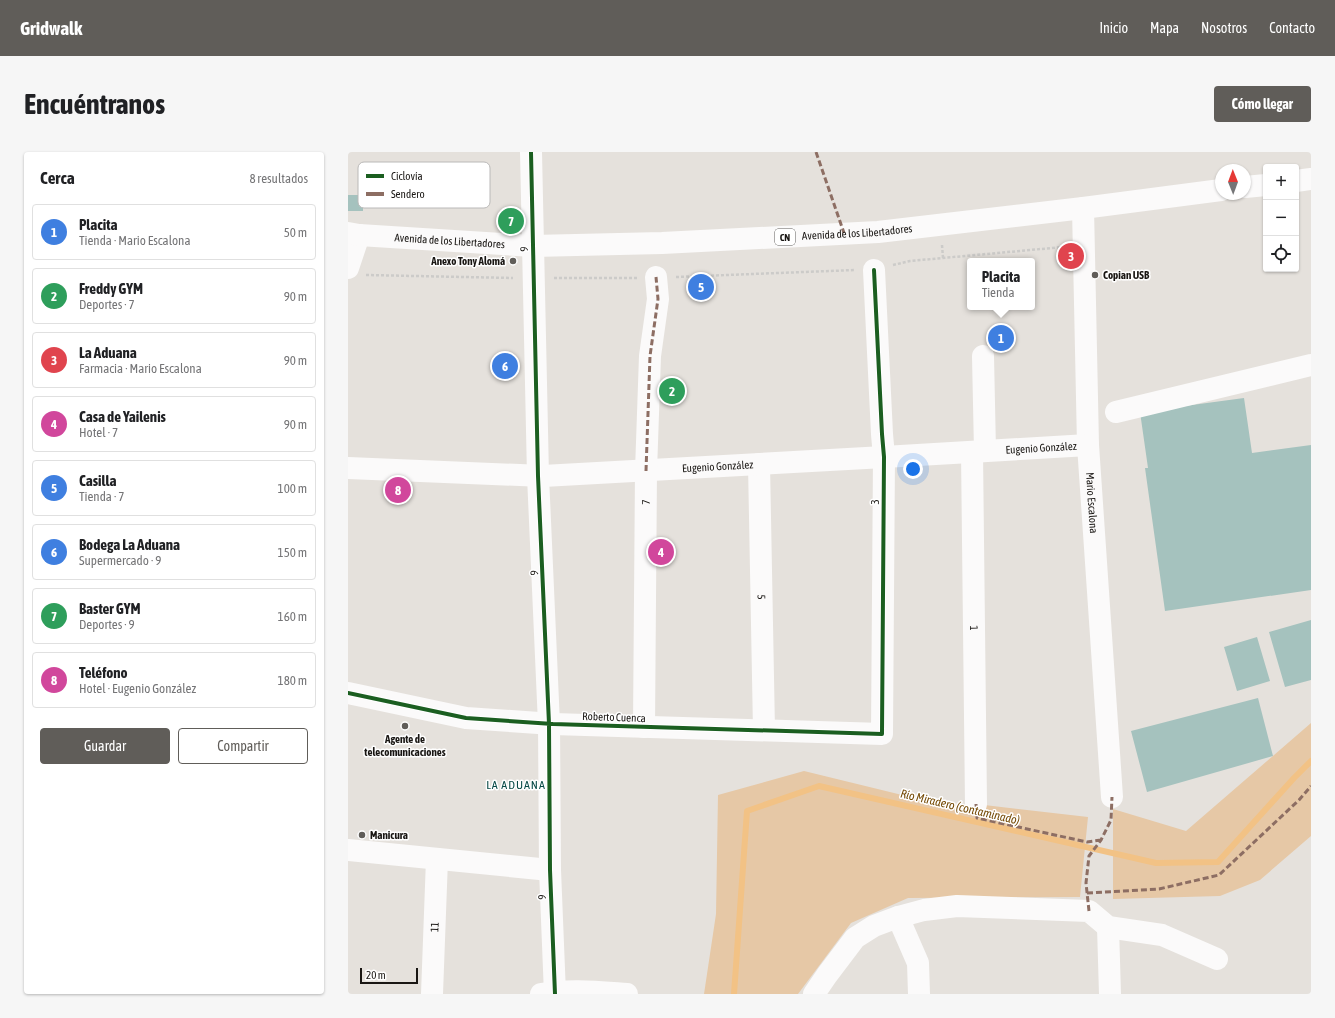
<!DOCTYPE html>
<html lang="es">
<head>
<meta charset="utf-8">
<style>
  body { margin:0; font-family:"Asap Condensed",sans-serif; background:#f6f6f6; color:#202124 }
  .controls { position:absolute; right:12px; top:12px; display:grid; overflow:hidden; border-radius:4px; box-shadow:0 1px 3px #0004 }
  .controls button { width:36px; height:36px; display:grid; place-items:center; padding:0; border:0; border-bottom:1px solid #e0e0e0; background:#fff; color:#202124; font:20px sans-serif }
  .compass { position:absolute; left:867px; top:12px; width:36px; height:36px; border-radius:50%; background:#fff; box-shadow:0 1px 3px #0004; rotate:359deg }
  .scale { position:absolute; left:12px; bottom:10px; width:58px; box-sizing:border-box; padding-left:4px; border:2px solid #191613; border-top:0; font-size:11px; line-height:14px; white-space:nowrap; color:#191613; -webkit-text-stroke:3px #fff; paint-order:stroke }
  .you { position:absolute; left:565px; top:317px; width:14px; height:14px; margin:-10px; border:3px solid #fff; border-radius:50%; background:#1a73e8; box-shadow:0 0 0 6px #1a73e833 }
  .badge { display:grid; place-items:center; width:26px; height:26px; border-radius:50%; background:#605d59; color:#fff; font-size:13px; font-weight:700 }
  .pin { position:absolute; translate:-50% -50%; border:2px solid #fff; box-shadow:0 1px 4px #0006 }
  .popup { position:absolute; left:619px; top:106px; width:68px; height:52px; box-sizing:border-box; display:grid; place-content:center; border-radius:4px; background:#fff; filter:drop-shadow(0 1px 3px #0005); font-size:13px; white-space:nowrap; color:#757577 }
  .popup b { font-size:15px; color:#202124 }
  .popup::after { content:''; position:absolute; left:50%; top:100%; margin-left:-8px; border:8px solid transparent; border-top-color:#fff }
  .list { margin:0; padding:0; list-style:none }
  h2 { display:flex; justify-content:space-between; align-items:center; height:52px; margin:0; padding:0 16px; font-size:17px }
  h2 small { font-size:13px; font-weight:400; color:#757577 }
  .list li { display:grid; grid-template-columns:26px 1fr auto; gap:12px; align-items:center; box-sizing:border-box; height:56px; margin:0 8px 8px; padding:0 8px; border:1px solid #e0e0e0; border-radius:4px }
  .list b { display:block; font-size:15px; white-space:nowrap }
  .list p { margin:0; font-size:13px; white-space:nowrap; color:#757577 }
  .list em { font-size:13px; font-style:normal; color:#757577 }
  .actions { display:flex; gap:8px; padding:12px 16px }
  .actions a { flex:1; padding:9px 0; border:1px solid #605d59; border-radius:4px; text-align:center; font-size:14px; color:#605d59 }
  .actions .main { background:#605d59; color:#fff }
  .icon { flex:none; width:22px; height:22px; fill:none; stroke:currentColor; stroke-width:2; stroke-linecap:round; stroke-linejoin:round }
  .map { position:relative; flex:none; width:963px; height:842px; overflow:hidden; border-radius:4px }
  header { display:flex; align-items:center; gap:24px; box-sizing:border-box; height:56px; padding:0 20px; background:#605d59; color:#fff }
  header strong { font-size:19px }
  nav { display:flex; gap:22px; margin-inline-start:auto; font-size:14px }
  .intro { display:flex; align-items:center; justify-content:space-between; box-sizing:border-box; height:96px; padding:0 24px }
  h1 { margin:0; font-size:28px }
  .button { padding:10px 18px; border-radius:4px; background:#605d59; color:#fff; font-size:14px; font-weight:700 }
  main { display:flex; gap:24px; padding:0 24px }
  aside { flex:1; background:#fff; border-radius:4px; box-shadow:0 1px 3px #0004 }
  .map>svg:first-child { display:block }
  .green { fill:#e6c8a6 }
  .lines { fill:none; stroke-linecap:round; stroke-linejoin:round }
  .stream { stroke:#f2c285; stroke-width:6 }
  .building { fill:#a5c2be }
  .path { stroke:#cccbc9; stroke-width:2.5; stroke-dasharray:3 2; stroke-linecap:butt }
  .minor { stroke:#fbfafa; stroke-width:22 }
  .major { stroke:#fbfafa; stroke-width:22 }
  .quiet { stroke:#8d6e63; stroke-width:3; stroke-dasharray:6 3; stroke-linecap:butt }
  .cycleway-casing { stroke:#fff; stroke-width:6 }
  .cycleway { stroke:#1b5e20; stroke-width:4 }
  .poi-dot { fill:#605d59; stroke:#fff; stroke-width:1.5 }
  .labels { text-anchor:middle; stroke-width:3; stroke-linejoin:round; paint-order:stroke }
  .shield { fill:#fff; stroke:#5e5c5a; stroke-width:1 }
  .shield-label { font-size:10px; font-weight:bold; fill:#191613 }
  .street-label { font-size:11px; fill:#191613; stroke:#fff }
  .poi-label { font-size:11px; font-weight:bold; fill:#191613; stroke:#fff; text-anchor:start }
  .neighbourhood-label { font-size:12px; letter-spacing:1px; fill:#074946; stroke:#fff }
  .water-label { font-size:12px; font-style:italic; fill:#744903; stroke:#fff }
  .key { fill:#fff; stroke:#bab9b8; stroke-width:1 }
  .key-label { font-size:11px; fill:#191613 }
</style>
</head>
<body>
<header>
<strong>Gridwalk</strong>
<nav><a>Inicio</a><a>Mapa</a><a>Nosotros</a><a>Contacto</a></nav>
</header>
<div class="intro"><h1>Encuéntranos</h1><a class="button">Cómo llegar</a></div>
<main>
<aside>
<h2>Cerca<small>8 resultados</small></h2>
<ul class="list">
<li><span class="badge" style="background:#3f7fe0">1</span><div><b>Placita</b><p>Tienda · Mario Escalona</p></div><em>50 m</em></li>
<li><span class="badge" style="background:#2e9e5b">2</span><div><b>Freddy GYM</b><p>Deportes · 7</p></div><em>90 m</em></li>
<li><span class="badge" style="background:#e0444e">3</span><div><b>La Aduana</b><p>Farmacia · Mario Escalona</p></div><em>90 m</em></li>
<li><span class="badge" style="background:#d1479c">4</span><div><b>Casa de Yailenis</b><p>Hotel · 7</p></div><em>90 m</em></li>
<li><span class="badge" style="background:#3f7fe0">5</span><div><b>Casilla</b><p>Tienda · 7</p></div><em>100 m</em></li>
<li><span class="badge" style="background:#3f7fe0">6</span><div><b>Bodega La Aduana</b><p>Supermercado · 9</p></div><em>150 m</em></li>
<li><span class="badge" style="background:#2e9e5b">7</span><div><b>Baster GYM</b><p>Deportes · 9</p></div><em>160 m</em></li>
<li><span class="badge" style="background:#d1479c">8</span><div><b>Teléfono</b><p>Hotel · Eugenio González</p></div><em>180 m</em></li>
</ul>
<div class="actions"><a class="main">Guardar</a><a>Compartir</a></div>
</aside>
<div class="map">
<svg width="963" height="842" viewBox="0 0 963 842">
  <rect width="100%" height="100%" fill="#e5e1dc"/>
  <path class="green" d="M963,571V684L912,728L872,744L765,747V657L838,679Z
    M456,619L595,653L628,652L740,665L732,745L560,746L503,771L450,842H356L368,762L370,643Z"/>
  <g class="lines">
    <path class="stream" d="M386,842L399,659L471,634L808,711L870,710L946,626L963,609"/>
  </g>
  <path class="building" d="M0,43H15V59H0Z
    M896,246L904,301L963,293V438L817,459L797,316H800L792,260Z
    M963,468V528L937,535L921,480Z
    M909,485L922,529L889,539L876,495Z
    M910,546L925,604L799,640L783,579Z"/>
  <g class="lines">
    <path class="path" d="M594,93L595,106
      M545,113L562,109L715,95
      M18,123L165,126
      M328,125L507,118
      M206,126H289"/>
    <g class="minor">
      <path d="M183,0L190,324L201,572L202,718L207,842"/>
      <path id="s1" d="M735,56L740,293L764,645"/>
      <path d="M0,116L11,83"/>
      <path d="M635,204L637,299"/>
      <path d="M768,260L963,213"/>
      <path id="s2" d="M624,300L628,652"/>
      <path id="s3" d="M411,312L416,578"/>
      <path id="s4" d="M0,316L195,324L536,305L740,293"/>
      <path d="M0,541L118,566L205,572L534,582L536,305L534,282L526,118"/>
      <path id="s5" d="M296,575L298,319L302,204L310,147L308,125"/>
      <path d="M0,698L202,718"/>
      <path d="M550,765L570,811L571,842"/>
      <path d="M760,775L762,842"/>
      <path id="s6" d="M84,842L89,707"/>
      <path d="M193,842C221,837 250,840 279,842"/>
      <path d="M466,842L479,823L507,786L526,774L550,765L576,758L609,754L741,759L760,775L814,783L869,807"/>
    </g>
    <g class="major">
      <path d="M948,29L963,27"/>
      <path d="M897,35L918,33"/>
      <path id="s7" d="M0,81L11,83L185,94L314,91L530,80L735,56L873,38"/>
    </g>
    <path class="quiet" d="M468,0L496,81
      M298,319L302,204L310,147L308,125
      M628,652L629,666L739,690L753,688
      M739,741L811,737L871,723L951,648L963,634
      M741,759L738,731L741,704L753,688L763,668L764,645"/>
    <defs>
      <path id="cycleway" d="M183,0L190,324L201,572L202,718L207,842
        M0,541L118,566L205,572L534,582L536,305L534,282L526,118"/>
    </defs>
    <use href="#cycleway" class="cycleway-casing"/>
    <use href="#cycleway" class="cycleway"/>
  </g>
  <g class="poi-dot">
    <circle cx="165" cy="109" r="4"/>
    <circle cx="747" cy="123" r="4"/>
    <circle cx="57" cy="574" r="4"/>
    <circle cx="14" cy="683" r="4"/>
  </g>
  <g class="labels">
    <rect class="shield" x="427" y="77" width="20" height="16" rx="3"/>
    <g class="shield-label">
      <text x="437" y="89">CN</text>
    </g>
    <g class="street-label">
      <text dy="4" stroke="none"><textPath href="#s7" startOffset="510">Avenida de los Libertadores</textPath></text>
      <text dy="4" stroke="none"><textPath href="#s7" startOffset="102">Avenida de los Libertadores</textPath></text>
      <text transform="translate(176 97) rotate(-91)" y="4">9</text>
      <text dy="4" stroke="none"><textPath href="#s4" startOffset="694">Eugenio González</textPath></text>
      <text dy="4" stroke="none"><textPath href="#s4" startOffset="370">Eugenio González</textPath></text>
      <text dy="4" stroke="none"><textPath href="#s5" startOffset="225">7</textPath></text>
      <text transform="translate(527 350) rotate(-90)" y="4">3</text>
      <text dy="4" stroke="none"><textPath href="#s1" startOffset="295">Mario Escalona</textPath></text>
      <text transform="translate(186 421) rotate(-93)" y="4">9</text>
      <text dy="4" stroke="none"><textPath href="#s3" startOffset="133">5</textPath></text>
      <text dy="4" stroke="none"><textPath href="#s2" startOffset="176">1</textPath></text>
      <text transform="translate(266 565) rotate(2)" y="4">Roberto Cuenca</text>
      <text transform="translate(194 745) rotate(-92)" y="4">9</text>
      <text dy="4" stroke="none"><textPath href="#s6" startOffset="67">11</textPath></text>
    </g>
    <g class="poi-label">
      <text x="157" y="113" text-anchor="end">Anexo Tony Alomá</text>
      <text x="755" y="127">Copian USB</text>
      <text x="57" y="591" text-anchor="middle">Agente de<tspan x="57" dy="13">telecomunicaciones</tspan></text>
      <text x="22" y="687">Manicura</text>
    </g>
    <g class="neighbourhood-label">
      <text x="168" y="637">LA ADUANA</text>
    </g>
    <g class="water-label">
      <text transform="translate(612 655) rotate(13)" y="4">Río Miradero (contaminado)</text>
    </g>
  </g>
  <rect x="10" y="10" width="132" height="46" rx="6" class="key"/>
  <rect x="18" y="22" width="18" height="4" fill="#1b5e20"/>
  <rect x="18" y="40" width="18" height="4" fill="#8d6e63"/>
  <g class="key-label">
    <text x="43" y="28">Ciclovía</text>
    <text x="43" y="46">Sendero</text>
  </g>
</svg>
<div class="controls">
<button>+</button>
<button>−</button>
<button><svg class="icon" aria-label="locate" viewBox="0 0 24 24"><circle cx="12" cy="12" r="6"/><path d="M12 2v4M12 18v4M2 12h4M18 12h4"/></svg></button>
</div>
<svg class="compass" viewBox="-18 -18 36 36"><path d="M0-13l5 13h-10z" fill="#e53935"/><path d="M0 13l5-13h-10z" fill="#757577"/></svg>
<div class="scale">20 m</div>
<div class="you"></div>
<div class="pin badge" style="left:653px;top:186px;background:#3f7fe0">1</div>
<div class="popup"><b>Placita</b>Tienda</div>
<div class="pin badge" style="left:324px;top:239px;background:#2e9e5b">2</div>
<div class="pin badge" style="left:723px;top:104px;background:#e0444e">3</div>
<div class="pin badge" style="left:313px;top:400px;background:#d1479c">4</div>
<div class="pin badge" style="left:353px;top:135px;background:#3f7fe0">5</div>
<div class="pin badge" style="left:157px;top:214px;background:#3f7fe0">6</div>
<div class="pin badge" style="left:163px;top:69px;background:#2e9e5b">7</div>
<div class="pin badge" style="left:50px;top:338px;background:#d1479c">8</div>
</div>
</main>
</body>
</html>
